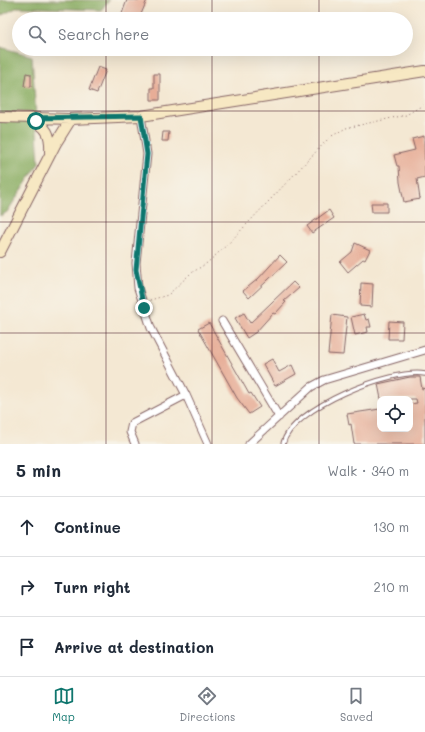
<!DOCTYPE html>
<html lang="en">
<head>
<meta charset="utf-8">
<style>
  body { margin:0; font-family:Mali,sans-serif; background:#f2f2f3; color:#1f2937 }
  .controls { position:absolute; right:12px; bottom:12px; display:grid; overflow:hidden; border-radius:8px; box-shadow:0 4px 16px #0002 }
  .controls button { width:36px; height:36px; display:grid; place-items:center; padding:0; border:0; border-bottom:1px solid #e0e1e3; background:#fff; color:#1f2937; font:20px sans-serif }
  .stop { position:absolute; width:12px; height:12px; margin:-9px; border:3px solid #0f766e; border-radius:50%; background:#fff }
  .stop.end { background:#0f766e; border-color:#fff; box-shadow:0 1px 4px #0008 }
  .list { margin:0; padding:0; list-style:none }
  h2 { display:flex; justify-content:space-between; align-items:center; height:52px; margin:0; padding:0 16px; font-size:17px }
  h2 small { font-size:13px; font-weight:400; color:#747a83 }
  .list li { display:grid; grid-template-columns:26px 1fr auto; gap:12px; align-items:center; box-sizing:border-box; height:60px; padding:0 16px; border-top:1px solid #e0e1e3 }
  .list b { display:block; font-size:15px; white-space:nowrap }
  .list em { font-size:13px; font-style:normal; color:#747a83 }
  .icon { flex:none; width:22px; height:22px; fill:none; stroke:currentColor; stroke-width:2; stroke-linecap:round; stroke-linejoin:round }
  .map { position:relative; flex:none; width:425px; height:444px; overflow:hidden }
  .search { position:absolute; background:#fff; box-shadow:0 4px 16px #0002; left:12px; right:12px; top:12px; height:44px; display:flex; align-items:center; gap:10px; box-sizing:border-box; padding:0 14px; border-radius:22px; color:#747a83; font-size:15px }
  .sheet { height:232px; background:#fff }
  nav { display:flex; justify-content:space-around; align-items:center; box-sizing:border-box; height:56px; border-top:1px solid #e0e1e3; background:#fff; font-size:11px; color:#747a83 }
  nav a { display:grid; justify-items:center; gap:2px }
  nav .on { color:#0f766e }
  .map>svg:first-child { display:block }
  .forest { fill:#88ac61; stroke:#696646 }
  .building { fill:#e7ad97 }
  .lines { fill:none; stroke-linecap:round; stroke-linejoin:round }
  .lane-casing { stroke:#866566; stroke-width:5.5 }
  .street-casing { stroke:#866566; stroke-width:9 }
  .secondary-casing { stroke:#866566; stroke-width:12 }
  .path { stroke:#866566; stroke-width:1; stroke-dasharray:1 3; stroke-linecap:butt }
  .lane { stroke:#fff; stroke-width:3.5 }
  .street { stroke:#fff; stroke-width:7 }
  .secondary { stroke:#f7e8c3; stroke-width:10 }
  .route { stroke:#0f766e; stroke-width:5 }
  .grid { fill:none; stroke:#4a1f2b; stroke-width:1; stroke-opacity:0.55 }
</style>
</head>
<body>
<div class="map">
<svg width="425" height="444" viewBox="0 0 425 444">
  <rect width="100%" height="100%" fill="#f7f3e8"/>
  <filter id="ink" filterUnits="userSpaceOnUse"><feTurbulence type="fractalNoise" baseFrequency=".025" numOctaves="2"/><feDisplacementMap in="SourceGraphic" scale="8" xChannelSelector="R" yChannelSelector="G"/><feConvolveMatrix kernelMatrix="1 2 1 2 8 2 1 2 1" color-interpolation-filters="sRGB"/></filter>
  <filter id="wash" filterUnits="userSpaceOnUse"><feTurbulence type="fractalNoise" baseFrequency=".012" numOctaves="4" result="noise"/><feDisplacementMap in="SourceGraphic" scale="16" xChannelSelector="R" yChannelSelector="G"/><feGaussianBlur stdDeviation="0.9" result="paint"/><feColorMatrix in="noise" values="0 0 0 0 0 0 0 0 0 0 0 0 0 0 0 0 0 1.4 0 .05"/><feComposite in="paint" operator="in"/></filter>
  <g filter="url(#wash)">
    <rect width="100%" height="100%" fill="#f4e8d3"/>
    <path class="forest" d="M0,0H109L101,10L18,7L0,16Z
      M0,47L32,56L39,163L7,212L0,216Z"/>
    <g id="blocks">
      <path class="building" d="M127,0H147L139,19H120Z
        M98,67L106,70L97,93L89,90Z
        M26,73L31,74V87L24,86Z
        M154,74H160V100H151V88H154Z
        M163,132H169L168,141H162Z
        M424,136L425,177L417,179L420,199L404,202L400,182L399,166H397L394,155L415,150L412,139Z
        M371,203H387V212H372Z
        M329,210L334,218L312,233L307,226Z
        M355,243L370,250L365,260L363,259L348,272L340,262L352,252Z
        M280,255L287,262L249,298L243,291L258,279Z
        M293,282L299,288L284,301L286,302L275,314L273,313L256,332L247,338L235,318L244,313L250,323Z
        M361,283L373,284L372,307L360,306Z
        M364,314L366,320L369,319L371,327H367L368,332L355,335L351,317Z
        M332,315L347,317L343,355L328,354Z
        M389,321L403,322L402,339H388Z
        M209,323L249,394L251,393L260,407L249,414L237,398L198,329Z
        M272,359L279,372L292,365L296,374L275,386L263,364Z
        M410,377H420L422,389L425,388V444H354L351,424L349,425L347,414L380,409V429H410V404L417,403L416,399H381L378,384Z"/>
    </g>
  </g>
  <g filter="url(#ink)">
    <use href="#blocks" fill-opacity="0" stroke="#866566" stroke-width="1"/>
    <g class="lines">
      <defs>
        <path id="lane" d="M283,444C291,408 391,368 425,374"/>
        <path id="street" d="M141,116L147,154L136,263L138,288L151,328L186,395L208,444
          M222,321L279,417
          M135,444L130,432L132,423L186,395
          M249,444L311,387L324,380L425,350"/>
        <path id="secondary" d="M0,117L71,119L141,116L425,71
          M31,119C47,127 51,134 50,152
          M0,252L56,143L71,119"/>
      </defs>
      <use href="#lane" class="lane-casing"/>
      <use href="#street" class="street-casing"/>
      <use href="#secondary" class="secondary-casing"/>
      <path class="path" d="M150,300L168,295L190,274L207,263L227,245L330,137L346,128L406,115L425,104"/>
      <use href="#lane" class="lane"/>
      <use href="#street" class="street"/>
      <use href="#secondary" class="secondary"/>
    </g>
  </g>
  <g class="lines" filter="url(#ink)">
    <path class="route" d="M36,121L31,118L141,116L147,154L136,270L144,308"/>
  </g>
  <path class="grid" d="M106,0V19M212,0V19M319,0V19M106,49V444M212,49V444M319,49V444M0,111H425M0,222H425M0,333H425"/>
</svg>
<div class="controls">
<button><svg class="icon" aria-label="locate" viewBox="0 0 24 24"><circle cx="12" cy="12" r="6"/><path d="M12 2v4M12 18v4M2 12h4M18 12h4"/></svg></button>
</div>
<div class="stop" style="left:36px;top:121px"></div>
<div class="stop end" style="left:144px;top:308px"></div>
<div class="search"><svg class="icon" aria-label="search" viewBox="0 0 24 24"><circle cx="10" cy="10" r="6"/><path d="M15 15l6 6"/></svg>Search here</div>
</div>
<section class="sheet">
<h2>5 min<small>Walk · 340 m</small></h2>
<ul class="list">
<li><svg class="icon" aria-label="ahead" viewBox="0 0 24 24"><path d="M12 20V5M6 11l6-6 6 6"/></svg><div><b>Continue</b></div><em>130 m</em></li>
<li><svg class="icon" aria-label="right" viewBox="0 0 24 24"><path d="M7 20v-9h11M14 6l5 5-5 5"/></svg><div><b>Turn right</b></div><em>210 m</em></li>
<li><svg class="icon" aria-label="arrive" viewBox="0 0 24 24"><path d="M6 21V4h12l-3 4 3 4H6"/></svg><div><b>Arrive at destination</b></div></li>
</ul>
</section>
<nav>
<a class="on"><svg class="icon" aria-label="map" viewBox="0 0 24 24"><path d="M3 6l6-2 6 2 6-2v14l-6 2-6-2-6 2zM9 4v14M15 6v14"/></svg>Map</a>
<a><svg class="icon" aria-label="directions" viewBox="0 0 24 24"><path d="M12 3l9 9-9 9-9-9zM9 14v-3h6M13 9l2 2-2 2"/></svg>Directions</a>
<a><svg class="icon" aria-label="saved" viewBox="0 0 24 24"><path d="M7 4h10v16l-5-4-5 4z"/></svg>Saved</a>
</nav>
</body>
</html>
